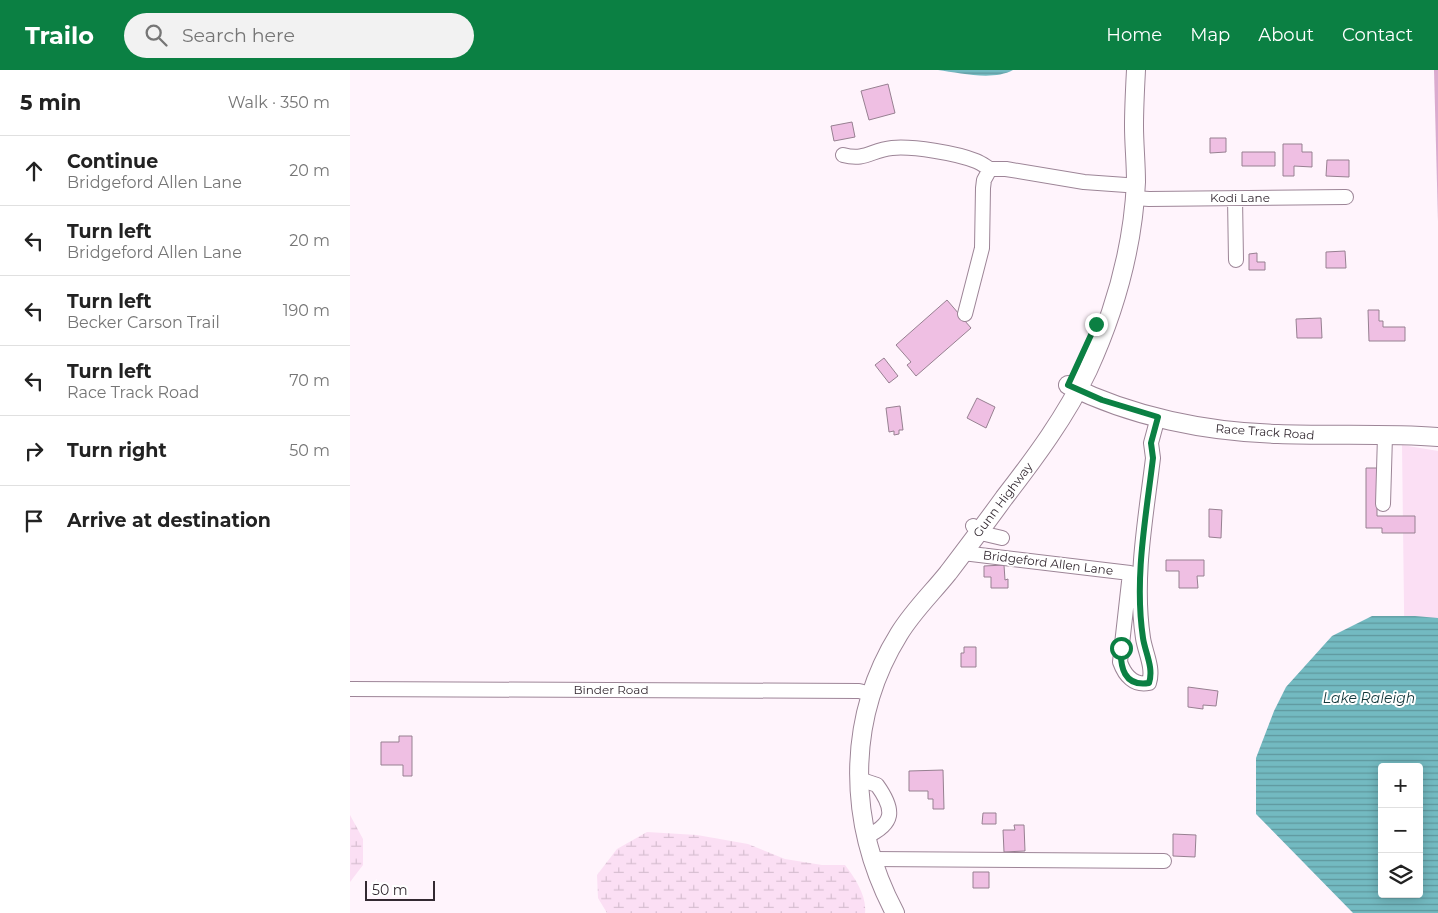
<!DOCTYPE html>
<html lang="en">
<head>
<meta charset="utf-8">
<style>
  body { margin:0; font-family:Montserrat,sans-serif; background:#f2f2f2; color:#222 }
  .controls { position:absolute; right:15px; bottom:15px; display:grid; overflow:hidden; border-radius:5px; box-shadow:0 2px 12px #0003 }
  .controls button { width:45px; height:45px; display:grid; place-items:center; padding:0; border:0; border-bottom:1px solid #e0e0e0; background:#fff; color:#222; font:25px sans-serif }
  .scale { position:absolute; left:15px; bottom:12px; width:70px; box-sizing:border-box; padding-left:5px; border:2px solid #332931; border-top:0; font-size:14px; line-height:18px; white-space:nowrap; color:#332931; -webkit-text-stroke:4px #fff; paint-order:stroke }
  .stop { position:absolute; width:15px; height:15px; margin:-11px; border:4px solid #0b8043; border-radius:50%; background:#fff }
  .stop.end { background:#0b8043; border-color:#fff; box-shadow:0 1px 5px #0008 }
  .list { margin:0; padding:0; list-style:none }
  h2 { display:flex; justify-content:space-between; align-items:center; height:65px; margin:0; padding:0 20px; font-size:21px }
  h2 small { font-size:16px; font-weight:400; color:#767676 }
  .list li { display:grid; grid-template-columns:32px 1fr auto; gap:15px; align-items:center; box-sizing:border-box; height:70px; padding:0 20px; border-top:1px solid #e0e0e0 }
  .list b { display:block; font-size:19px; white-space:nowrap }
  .list p { margin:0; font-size:16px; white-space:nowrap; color:#767676 }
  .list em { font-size:16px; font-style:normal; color:#767676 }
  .icon { flex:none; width:28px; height:28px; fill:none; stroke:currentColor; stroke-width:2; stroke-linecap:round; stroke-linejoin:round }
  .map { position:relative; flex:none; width:1088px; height:843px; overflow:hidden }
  header { display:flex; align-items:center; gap:30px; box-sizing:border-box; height:70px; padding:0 25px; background:#0b8043; color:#fff }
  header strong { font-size:24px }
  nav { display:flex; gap:28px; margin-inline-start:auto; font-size:18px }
  .search { width:350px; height:45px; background:#f2f2f2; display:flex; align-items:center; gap:12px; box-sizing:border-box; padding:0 18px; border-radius:28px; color:#767676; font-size:19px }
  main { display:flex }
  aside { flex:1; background:#fff }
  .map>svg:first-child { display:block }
  .forest { fill:url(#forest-firs) }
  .wetland { fill:url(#wetland-marsh) }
  .park { fill:#fbdff4 }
  .water { fill:url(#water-rules); fill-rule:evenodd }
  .building { fill:#efbfe3; stroke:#978091 }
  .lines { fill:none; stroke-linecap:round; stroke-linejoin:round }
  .minor-casing { stroke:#9d8597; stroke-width:16 }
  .major-casing { stroke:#9d8597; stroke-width:20 }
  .minor { stroke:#fff; stroke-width:14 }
  .major { stroke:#fff; stroke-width:18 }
  .route { stroke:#0b8043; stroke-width:6 }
  .labels { text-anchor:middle; stroke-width:4; stroke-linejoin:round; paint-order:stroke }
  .street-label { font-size:12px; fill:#332931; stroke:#fff }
  .water-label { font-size:14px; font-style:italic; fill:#13373a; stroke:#fff }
</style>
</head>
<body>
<header>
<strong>Trailo</strong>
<div class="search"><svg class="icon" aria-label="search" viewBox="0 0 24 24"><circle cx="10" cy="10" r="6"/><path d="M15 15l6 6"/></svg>Search here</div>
<nav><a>Home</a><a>Map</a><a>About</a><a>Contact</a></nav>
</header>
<main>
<aside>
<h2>5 min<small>Walk · 350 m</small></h2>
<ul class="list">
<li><svg class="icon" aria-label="ahead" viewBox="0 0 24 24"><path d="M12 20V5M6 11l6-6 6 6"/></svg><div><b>Continue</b><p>Bridgeford Allen Lane</p></div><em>20 m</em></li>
<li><svg class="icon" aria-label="left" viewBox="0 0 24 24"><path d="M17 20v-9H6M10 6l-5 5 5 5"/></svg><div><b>Turn left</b><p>Bridgeford Allen Lane</p></div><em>20 m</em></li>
<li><svg class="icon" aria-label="left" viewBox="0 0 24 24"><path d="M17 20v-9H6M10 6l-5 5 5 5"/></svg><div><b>Turn left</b><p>Becker Carson Trail</p></div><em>190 m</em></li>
<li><svg class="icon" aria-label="left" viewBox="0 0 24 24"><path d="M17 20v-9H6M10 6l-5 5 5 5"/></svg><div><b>Turn left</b><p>Race Track Road</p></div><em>70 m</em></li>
<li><svg class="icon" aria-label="right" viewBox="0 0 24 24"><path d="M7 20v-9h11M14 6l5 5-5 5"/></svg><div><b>Turn right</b></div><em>50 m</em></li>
<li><svg class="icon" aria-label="arrive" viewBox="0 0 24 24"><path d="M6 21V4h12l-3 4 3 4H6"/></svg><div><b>Arrive at destination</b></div></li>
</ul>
</aside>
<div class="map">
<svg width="1088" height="843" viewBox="0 0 1088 843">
  <defs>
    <pattern id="forest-firs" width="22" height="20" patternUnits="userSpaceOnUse" patternTransform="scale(1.25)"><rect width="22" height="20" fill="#daaace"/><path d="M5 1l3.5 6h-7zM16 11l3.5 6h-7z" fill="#b18aa8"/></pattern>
    <pattern id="wetland-marsh" width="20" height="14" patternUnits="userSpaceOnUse" patternTransform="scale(1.25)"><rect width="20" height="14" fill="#fbdff4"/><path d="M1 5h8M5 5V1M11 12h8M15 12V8" fill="none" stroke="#d8bfd2"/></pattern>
    <pattern id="water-rules" width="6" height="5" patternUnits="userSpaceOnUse" patternTransform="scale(1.25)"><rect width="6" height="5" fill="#73bac1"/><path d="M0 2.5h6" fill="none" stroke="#5f979d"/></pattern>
  </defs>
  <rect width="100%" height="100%" fill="#fff4fc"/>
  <path class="forest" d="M1084,0H1088V152Z"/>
  <path class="wetland" d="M0,745L13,769V795L0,812Z
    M297,762L347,765L398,774L435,789L472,795H495C505,808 517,826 515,843H257L248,828L247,805L267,779Z"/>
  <path class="park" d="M1052,375L1088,381V843L1069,824V697H1056Z"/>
  <path class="water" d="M588,0H663C643,11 610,3 588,0Z
    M1022,546H1065L1088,548V843H1003L906,744V688L924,641L936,617L982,566ZM1032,697H1069V824H1032Z"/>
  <path class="building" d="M538,14L545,43L519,50L511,21Z
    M502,52L505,67L484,71L481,56Z
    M860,68H876V82L860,83Z
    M933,74H952V82H962V97L944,96V106H933Z
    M892,82H925V96H892Z
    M977,90H999V107L976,106Z
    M995,181L996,198H976V182Z
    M907,183V192H915V200H899V184Z
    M597,230L621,258L566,306L557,295L561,292L546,275Z
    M1018,240H1029V251H1033V257H1055V271H1019Z
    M971,248L972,268H947L946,249Z
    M534,288L548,306L539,313L525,295Z
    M627,328L645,337L636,358L617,348Z
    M550,336L553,360H549V364L544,365V361L539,362L536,338Z
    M1016,398H1027V446H1065V463H1032V458H1016Z
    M859,439L872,440L871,468L859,467Z
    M816,490H854V506H847L848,518H829V501H816Z
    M654,495L655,510L658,509V518H641V507H634V496Z
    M614,577H626V597H611V583H614Z
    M838,617L868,621L866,636L853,635V639L838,637Z
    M49,666H62V706H53V695H31V672H49Z
    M593,700L594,739H583V729H578V721H559V701Z
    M633,743H646V754H632Z
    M664,755H674L675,781L654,782L653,760H665Z
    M823,764L846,765L845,787L823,786Z
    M623,802H639V818H623Z"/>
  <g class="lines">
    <defs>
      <path id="minor" d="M493,85C516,91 521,80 542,78C563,76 606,83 626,91C631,93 635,96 640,99
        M785,128L799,129L996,127
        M885,128L886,190
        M615,244L632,178L633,118L634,110L640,99H656L734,112L776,115
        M1033,434L1035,366
        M623,456L635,464L652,468
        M613,483L780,503L770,592C775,606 784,616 799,613C804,598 795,582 793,568C784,508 796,447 803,388L801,373L808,347
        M0,619L509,621L521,624
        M509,709L527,715C545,740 545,754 515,767
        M521,789L814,791"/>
      <path id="major" d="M718,315C782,347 857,362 928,364C981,366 1035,363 1088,367
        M545,843C498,754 495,651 549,564C563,541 582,523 598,503C617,478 636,453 654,428C685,388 716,346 738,300C765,241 783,176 786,112C786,93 784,74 784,56C784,37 785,19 786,0"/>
    </defs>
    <use href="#minor" class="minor-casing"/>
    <use href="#major" class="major-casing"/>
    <use href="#minor" class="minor"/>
    <use href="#major" class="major"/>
  </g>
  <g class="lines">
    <path class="route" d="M746,254L718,315L752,330L808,347L801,373L803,388C796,447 784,508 793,568C795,582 804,598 799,613C774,617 770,597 771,578"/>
  </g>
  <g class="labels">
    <g class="street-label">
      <text x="890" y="132">Kodi Lane</text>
      <text transform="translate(915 362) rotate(4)" y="4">Race Track Road</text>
      <text transform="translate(653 430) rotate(-53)" y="4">Gunn Highway</text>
      <text transform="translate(698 493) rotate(7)" y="4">Bridgeford Allen Lane</text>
      <text x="261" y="624">Binder Road</text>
    </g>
    <g class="water-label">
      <text x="1019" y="633">Lake Raleigh</text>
    </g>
  </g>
</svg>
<div class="controls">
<button>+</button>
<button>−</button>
<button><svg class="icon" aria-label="layers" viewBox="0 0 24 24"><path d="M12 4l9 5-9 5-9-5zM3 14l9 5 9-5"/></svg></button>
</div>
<div class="scale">50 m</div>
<div class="stop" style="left:771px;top:578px"></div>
<div class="stop end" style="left:746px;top:254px"></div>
</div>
</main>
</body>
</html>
